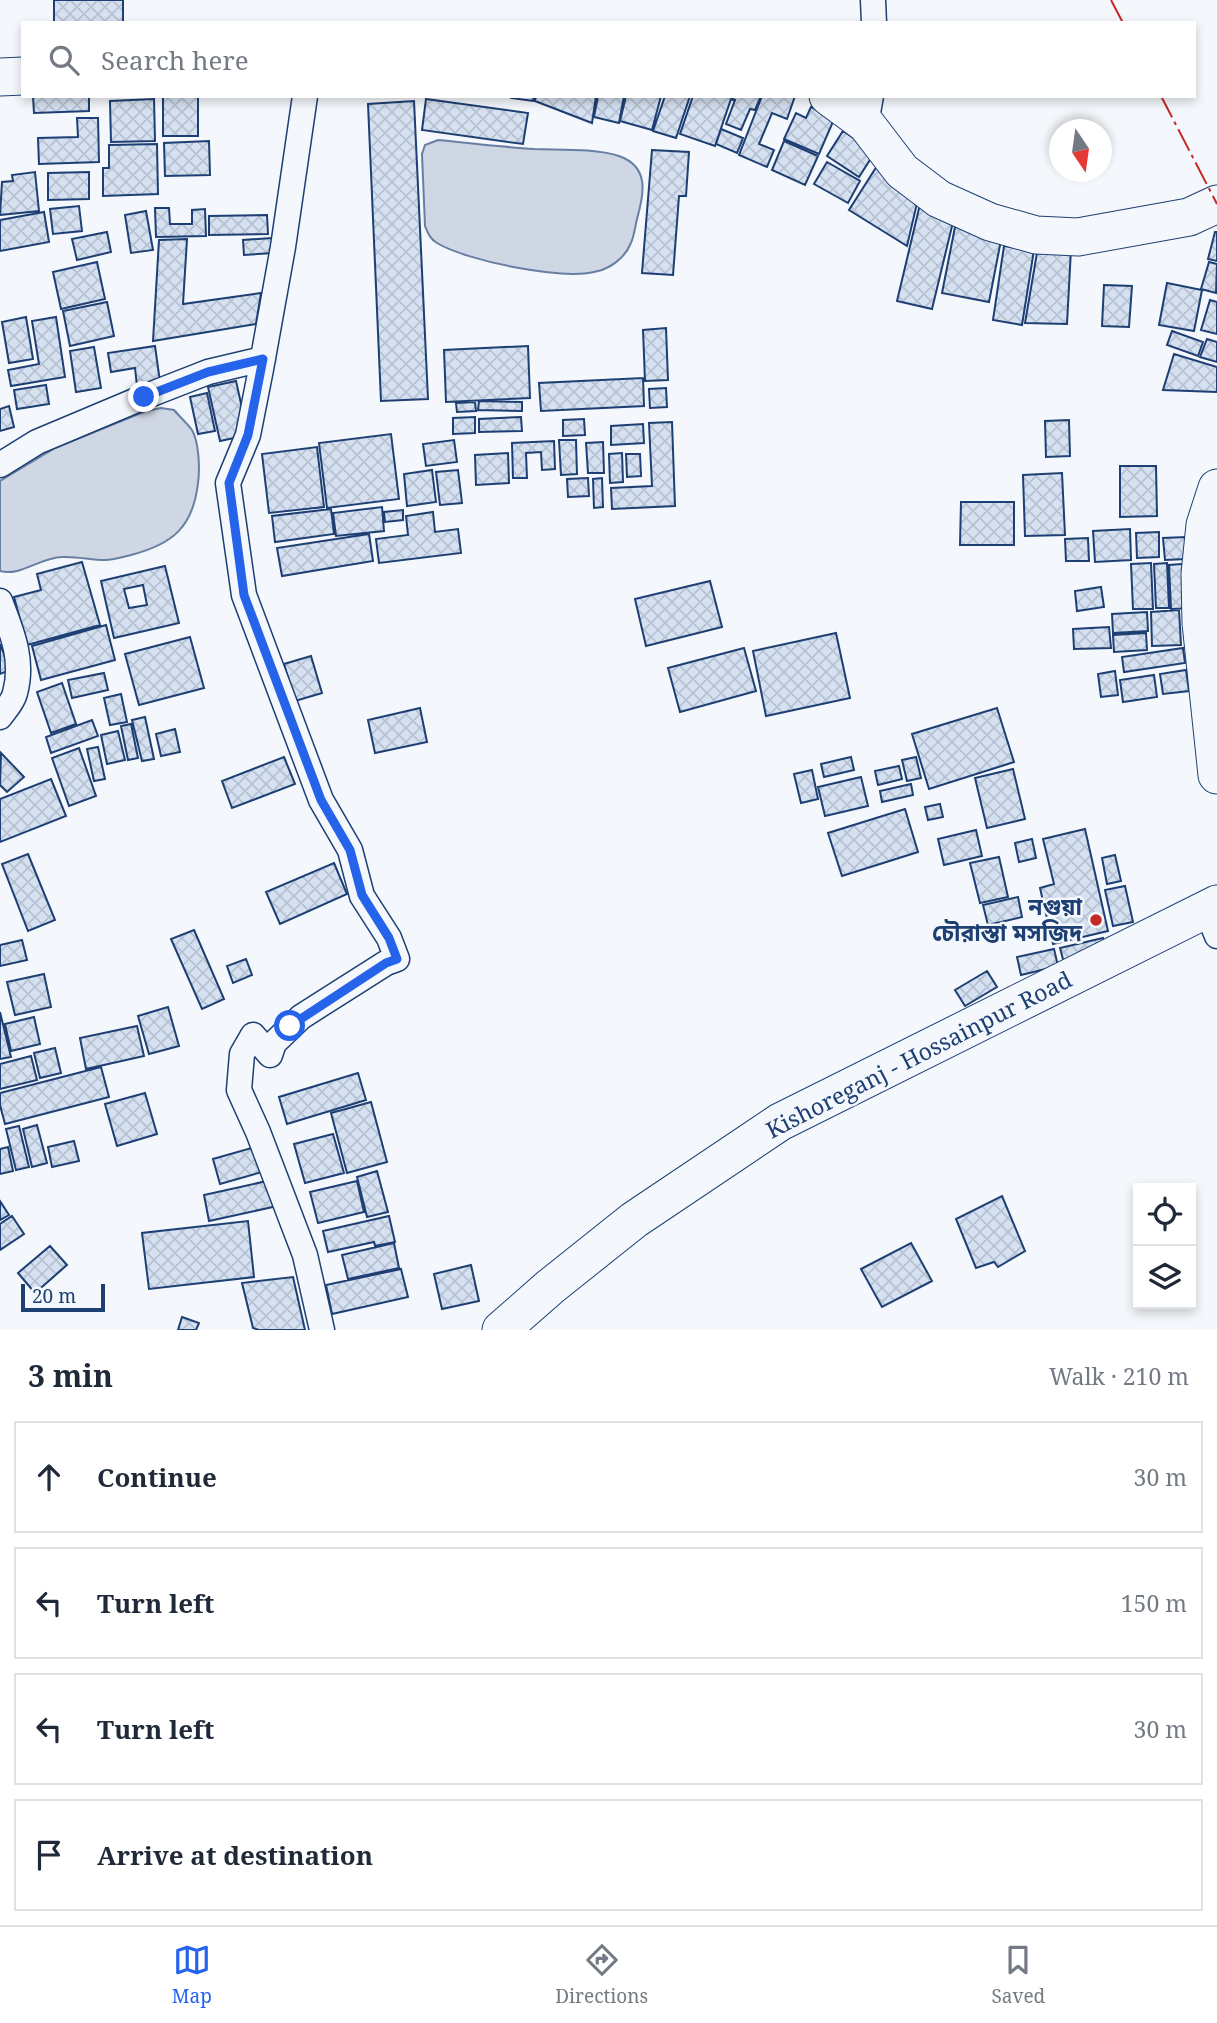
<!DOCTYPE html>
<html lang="en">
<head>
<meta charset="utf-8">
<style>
  body { margin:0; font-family:"Noto Serif","Noto Sans Bengali",serif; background:#f2f2f3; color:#1f2937 }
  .controls { position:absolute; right:21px; bottom:21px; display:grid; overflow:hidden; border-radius:0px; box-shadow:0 4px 10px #0003 }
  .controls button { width:63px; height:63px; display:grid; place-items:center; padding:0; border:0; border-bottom:2px solid #e0e1e3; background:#fff; color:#1f2937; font:35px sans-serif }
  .compass { position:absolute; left:1049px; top:119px; width:63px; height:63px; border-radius:50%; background:#fff; box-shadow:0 4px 10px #0003; rotate:167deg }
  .scale { position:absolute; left:21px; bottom:18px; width:84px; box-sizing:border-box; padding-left:7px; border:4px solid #1d3f73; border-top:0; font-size:19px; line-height:24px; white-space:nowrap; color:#1d3f73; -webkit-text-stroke:5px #f4f7fb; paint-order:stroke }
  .stop { position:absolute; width:21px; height:21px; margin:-16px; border:5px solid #2563eb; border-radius:50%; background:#fff }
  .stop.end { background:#2563eb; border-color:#fff; box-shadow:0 2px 7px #0008 }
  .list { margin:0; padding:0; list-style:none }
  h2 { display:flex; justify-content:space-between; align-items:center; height:91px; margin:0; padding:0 28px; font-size:30px }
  h2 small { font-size:23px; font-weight:400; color:#747a83 }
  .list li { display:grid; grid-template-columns:46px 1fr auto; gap:21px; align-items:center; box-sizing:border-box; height:112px; margin:0 14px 14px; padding:0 14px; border:2px solid #e0e1e3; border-radius:0px }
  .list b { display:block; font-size:26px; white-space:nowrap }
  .list em { font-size:23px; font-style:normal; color:#747a83 }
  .icon { flex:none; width:38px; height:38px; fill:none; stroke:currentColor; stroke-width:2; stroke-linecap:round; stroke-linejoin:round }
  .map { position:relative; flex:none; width:1217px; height:1330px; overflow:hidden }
  .search { position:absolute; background:#fff; box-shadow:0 4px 10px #0003; left:21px; right:21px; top:21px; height:77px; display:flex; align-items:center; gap:18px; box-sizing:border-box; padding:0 24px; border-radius:0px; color:#747a83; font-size:26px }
  .sheet { height:595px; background:#fff }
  nav { display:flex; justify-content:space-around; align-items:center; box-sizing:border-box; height:98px; border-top:2px solid #e0e1e3; background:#fff; font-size:19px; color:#747a83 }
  nav a { display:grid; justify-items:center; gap:4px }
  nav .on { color:#2563eb }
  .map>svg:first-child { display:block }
  .water { fill:#cfd7e4; stroke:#687fa3; stroke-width:2 }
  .building { fill:url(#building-cross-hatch); stroke:#1d3f73; stroke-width:2; fill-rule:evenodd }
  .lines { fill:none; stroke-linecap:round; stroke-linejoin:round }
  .street-casing { stroke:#1d3f73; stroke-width:27 }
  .secondary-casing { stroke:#1d3f73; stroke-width:39 }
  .street { stroke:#f4f7fb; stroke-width:24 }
  .secondary { stroke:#f4f7fb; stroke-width:37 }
  .power { stroke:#c62828; stroke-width:2; stroke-dasharray:24 5 3.5 5; stroke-linecap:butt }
  .route { stroke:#2563eb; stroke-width:9 }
  .poi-dot { fill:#c62828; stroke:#f4f7fb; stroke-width:2.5 }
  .labels { text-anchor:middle; stroke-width:5; stroke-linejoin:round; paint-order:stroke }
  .poi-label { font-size:23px; font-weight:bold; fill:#1d3f73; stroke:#f4f7fb; text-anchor:end }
  .street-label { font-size:23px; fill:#1d3f73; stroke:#f4f7fb }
</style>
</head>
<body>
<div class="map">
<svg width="1217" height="1330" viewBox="0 0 1217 1330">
  <defs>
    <pattern id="building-cross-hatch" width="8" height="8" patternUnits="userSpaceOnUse" patternTransform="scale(1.75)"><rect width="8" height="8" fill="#d5e0f0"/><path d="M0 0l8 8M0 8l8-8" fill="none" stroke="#b6c1d1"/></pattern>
  </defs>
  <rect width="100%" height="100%" fill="#f4f7fb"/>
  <path class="water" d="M438,140C470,143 502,147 534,149C559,150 595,148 619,156C650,167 644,194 637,219C635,227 634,238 630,245C625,257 611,268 598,271C564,281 467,261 437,243C430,239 428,233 425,226L422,154L425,145Z
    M161,408L174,410C179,416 187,423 192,430C199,442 200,469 198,483C193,527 173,544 131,555C123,557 113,560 105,560C91,560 76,556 62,557C41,557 20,577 0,571V481L55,448L146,411Z"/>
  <path class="building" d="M54,0H123V23H54Z
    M33,96H89V111L34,113Z
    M163,96H198V136H163Z
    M511,96H534L533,101L511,98Z
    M536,96H596L592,123L535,101Z
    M598,96H624L619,123L594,117Z
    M626,96H661L652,130L620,121Z
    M665,96H690L676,138L653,131Z
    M693,96H732L715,146L680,134Z
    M734,96H761L755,110L750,109L741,130L726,124L735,100H733Z
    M762,96H795L787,119L772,113L759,144L774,150L767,167L739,155Z
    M154,99L155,141L111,142L110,101Z
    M426,99L528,113L523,144L422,130Z
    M414,101L428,399L381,401L368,104Z
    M811,107L835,117L819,154L784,139L796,113L806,118Z
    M77,118H98L99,162L39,164L38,138L78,137Z
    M721,129L743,138L737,153L716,144Z
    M843,131L875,152L859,177L827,156Z
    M209,141L210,175L165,176L164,143Z
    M784,141L818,156L805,185L772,170Z
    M157,144L158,194L103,196V168H109V145Z
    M652,150L689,152L686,196H679L673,275L642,273Z
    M827,162L860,181L848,203L814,184Z
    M877,166L918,199L907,246L849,210Z
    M35,172L39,211L0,215L2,182L13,181L12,175Z
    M89,172V199L48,200V173Z
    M921,200L953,222L932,309L897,301Z
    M79,206L82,231L53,234L50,209Z
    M155,208H169L170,224H192V210L205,209L206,236L156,237Z
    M146,211L153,250L131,253L125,215Z
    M44,212L49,242L0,251V220Z
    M267,215L268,234L209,235V216Z
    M956,222L1001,240L989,302L942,293Z
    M107,232L111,252L77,260L72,239Z
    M1215,232H1217V261L1208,259Z
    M272,238L273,253L244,255L243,240Z
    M187,239L183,304L261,293L256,324L153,341L159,240Z
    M1004,246L1034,250L1022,325L993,320Z
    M1038,247L1071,249L1067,324L1025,323Z
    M97,262L105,299L61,309L53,272Z
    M1209,262L1217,264L1216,293L1201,289Z
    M1167,283L1202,290L1194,331L1159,325Z
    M1104,285L1132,286L1129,327L1102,326Z
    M1210,300L1217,302V334L1201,330Z
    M107,302L114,336L70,346L63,311Z
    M26,317L33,359L9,363L2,322Z
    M56,317L65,377L11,386L8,370L39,364L32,321Z
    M666,328L668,380L645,381L643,330Z
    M1172,331L1203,342L1198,356L1167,345Z
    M1207,339L1217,342V362L1200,357Z
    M155,346L160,382L137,386L135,368L111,372L108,353Z
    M528,346L530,398L446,402L444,350Z
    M94,347L101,388L76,392L70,351Z
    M1174,354L1217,367V392L1163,390Z
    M643,378L644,406L541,411L539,383Z
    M236,381L248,435L220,441L208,387Z
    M46,385L49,404L17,409L14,390Z
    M666,388L667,407L650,408L649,389Z
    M207,393L215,431L198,434L190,397Z
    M479,401L522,402V411L478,410Z
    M475,402L476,411L457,412L456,403Z
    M9,406L14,427L0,431V409Z
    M475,417V433L453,434V418Z
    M521,417L522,431L479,432V419Z
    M584,419L585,435L563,436V420Z
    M1069,420L1070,456L1046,457L1045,421Z
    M672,422L675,506L612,509L611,488L652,486L649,423Z
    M643,424L644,443L611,445V426Z
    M391,434L399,499L327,508L319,443Z
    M454,440L457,462L426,466L423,444Z
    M559,440H576L577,474L561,475Z
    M554,441L555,469L542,470L541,452L526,453L527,478H513L512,443Z
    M603,442L604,473H588L586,443Z
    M317,447L324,507L269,513L262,454Z
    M508,453L509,483L476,485L475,455Z
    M622,453L623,482L610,483L609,454Z
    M626,454H640L641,476L627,477Z
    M1120,466H1156L1157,516L1120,517Z
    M432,470L436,502L407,506L404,474Z
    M458,470L462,503L440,505L436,472Z
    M1062,473L1065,535L1025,536L1023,475Z
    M588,478L589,496L568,497L567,479Z
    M602,478L603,507L594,508L593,479Z
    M961,502H1014V545H960Z
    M382,507L384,531L336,536L333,513Z
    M331,509L334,534L275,542L272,516Z
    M403,510V520L385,522L384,512Z
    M433,512L435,532L458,529L461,553L379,563L376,539L408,535L406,516Z
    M1130,529L1131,560L1095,562L1093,531Z
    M1159,532V557L1137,558L1136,533Z
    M369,534L373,561L282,576L277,548Z
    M1186,537L1187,559L1165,560L1163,538Z
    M1088,538L1089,561H1066L1065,539Z
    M82,562L100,625L27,645L14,597L41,590L37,574Z
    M1151,563L1153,609H1133L1131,564Z
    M1167,563L1169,608H1156L1154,564Z
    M1195,563L1197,608L1171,609L1169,565Z
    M165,566L179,623L114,638L101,581ZM143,585L147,605L129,608L124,589Z
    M710,581L722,627L646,646L635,599Z
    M1101,587L1104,607L1077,611L1075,591Z
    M1179,610L1181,645L1152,646L1151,612Z
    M1147,612L1148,631L1113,633L1112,614Z
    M106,625L115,660L41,680L32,646Z
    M1109,627L1111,648L1074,649L1073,629Z
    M836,633L850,698L766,716L753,651Z
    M1146,633L1147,650L1114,652L1113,635Z
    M190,637L204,688L139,705L125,654Z
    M0,644L10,670L0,674Z
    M744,648L756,691L680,712L668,668Z
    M1183,648L1185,663L1124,672L1122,657Z
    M311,656L322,693L295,701L284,664Z
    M1186,670L1189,691L1163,694L1160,674Z
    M1115,671L1118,695L1101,697L1098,674Z
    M104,673L108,690L72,698L68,680Z
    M1154,675L1157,697L1123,702L1120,680Z
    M62,683L76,724L51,733L37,692Z
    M121,694L127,722L110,725L104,698Z
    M420,708L427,742L375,753L368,720Z
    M997,708L1014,762L929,789L912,734Z
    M145,717L154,759L142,761L132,720Z
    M92,720L98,736L51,753L46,737Z
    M131,724L138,758L128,760L121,726Z
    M175,729L180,752L161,756L156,734Z
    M118,731L125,760L107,764L101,735Z
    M98,747L105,779L94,781L87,749Z
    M79,748L96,796L69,806L52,758Z
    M1,753L24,777L7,792L0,785Z
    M284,757L295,784L232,808L222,781Z
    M851,757L854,770L824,777L821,764Z
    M916,757L921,778L907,781L902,760Z
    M899,766L902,779L878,785L875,771Z
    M1013,769L1025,819L987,828L975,778Z
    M812,770L818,799L801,803L794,774Z
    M861,777L868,806L825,816L818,787Z
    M51,779L66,816L0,842V799Z
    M911,784L913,795L882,802L880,791Z
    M940,804L943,817L928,820L925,807Z
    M905,809L918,852L842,876L828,833Z
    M1085,829L1108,931L1053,944L1040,888L1054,884L1043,839Z
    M976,830L982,856L944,865L938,839Z
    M1032,839L1036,858L1019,862L1015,843Z
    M28,854L55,920L28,931L2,864Z
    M1115,855L1121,881L1107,884L1102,858Z
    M999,857L1008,897L980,903L970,863Z
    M334,863L347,894L280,924L266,892Z
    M1125,886L1133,922L1113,926L1105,890Z
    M1018,897L1022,917L988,925L983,905Z
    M194,930L224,999L202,1009L171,939Z
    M1103,938L1106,954L1064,963L1060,948Z
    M22,940L27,960L0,966V945Z
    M1054,949L1058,966L1021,975L1017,957Z
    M246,959L252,975L233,983L227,966Z
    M987,971L997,987L965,1006L955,990Z
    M44,974L51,1007L15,1015L7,982Z
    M168,1007L179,1046L149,1054L138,1016Z
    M0,1012L11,1057L0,1059Z
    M34,1017L40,1044L11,1051L5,1024Z
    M137,1026L144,1056L86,1069L80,1038Z
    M55,1048L61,1073L40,1078L34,1053Z
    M31,1056L37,1080L0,1089V1064Z
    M101,1067L109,1097L5,1124L0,1105V1093Z
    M358,1073L366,1100L287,1124L279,1097Z
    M145,1093L157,1134L117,1146L105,1104Z
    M371,1102L387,1162L347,1173L331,1113Z
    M37,1125L47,1163L32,1167L23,1129Z
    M19,1126L29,1167L16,1170L6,1129Z
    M333,1134L344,1173L305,1183L294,1144Z
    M74,1141L79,1161L52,1167L48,1147Z
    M262,1145L269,1170L220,1184L213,1159Z
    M8,1147L13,1171L0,1174V1149Z
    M377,1171L388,1212L367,1217L357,1177Z
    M276,1179L282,1205L209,1221L204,1195Z
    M357,1181L364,1212L318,1223L310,1192Z
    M1002,1196L1025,1251L998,1267L994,1262L976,1268L956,1219Z
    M0,1201L9,1215L0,1220Z
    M12,1216L24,1234L0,1250V1224Z
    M389,1216L395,1242L375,1246L374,1242L328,1252L323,1231Z
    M248,1221L254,1277L149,1289L142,1233Z
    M394,1243L399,1268L348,1279L342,1255Z
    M911,1243L932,1281L882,1307L861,1269Z
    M50,1246L67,1265L35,1293L18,1273Z
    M471,1265L479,1301L442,1309L434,1274Z
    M401,1269L408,1297L332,1314L326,1285Z
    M293,1277L305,1330H259L253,1328L242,1283Z
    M182,1317L199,1323L196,1330H178Z"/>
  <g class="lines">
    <defs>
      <path id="street" d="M873,0L874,23
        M305,96L283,247L261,369L248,435L228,483L244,595L321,800L350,850L362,896L389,938L397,959L386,963L301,1017L274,1043L270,1055L253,1035L242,1054L239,1090L258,1132L305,1255L322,1330
        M866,124L871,96
        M0,465L37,442L144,397L208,372L263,359
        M0,601C12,632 24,660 15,693C13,702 5,710 0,717
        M1206,909L1217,936"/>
      <path id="secondary" d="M0,77L23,76
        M828,96L866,124L902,171L939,199L990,222L1036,235L1078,237L1189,217L1217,204
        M1217,488L1205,525L1200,574L1201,623L1217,775
        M501,1330L550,1287L634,1220L780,1122L1217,904"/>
    </defs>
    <use href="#street" class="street-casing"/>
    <use href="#secondary" class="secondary-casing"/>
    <use href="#street" class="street"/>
    <use href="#secondary" class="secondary"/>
    <path class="power" d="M1111,0L1123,23
      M1161,96L1217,204"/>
  </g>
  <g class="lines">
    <path class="route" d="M144,397L208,372L263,359L248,435L229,483L244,595L321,800L350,850L362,895L389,938L397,959L386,963L290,1026"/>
  </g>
  <circle class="poi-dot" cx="1096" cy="920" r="7"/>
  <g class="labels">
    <g class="poi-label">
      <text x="1082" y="915">নগুয়া<tspan x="1082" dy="26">চৌরাস্তা মসজিদ</tspan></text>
    </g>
    <g class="street-label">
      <text transform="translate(919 1055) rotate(-27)" y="8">Kishoreganj - Hossainpur Road</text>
    </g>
  </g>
</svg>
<div class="controls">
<button><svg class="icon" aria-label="locate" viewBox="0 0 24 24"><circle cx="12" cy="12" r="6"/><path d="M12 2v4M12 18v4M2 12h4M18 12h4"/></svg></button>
<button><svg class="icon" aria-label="layers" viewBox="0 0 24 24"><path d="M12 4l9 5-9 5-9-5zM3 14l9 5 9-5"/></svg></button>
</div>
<svg class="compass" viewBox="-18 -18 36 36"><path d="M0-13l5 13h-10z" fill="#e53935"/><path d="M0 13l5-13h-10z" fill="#747a83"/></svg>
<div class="scale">20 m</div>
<div class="stop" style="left:290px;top:1026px"></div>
<div class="stop end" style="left:144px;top:397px"></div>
<div class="search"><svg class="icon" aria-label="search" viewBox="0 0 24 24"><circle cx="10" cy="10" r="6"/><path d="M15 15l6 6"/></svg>Search here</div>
</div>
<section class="sheet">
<h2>3 min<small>Walk · 210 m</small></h2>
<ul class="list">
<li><svg class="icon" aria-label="ahead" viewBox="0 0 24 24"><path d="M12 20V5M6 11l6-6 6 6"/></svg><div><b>Continue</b></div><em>30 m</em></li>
<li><svg class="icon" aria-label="left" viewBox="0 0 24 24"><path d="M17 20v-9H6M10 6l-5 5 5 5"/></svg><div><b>Turn left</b></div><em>150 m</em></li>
<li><svg class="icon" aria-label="left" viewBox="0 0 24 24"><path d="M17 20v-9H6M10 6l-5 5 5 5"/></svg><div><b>Turn left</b></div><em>30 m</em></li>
<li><svg class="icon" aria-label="arrive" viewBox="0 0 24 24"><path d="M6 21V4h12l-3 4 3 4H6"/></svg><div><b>Arrive at destination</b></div></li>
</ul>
</section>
<nav>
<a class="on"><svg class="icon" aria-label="map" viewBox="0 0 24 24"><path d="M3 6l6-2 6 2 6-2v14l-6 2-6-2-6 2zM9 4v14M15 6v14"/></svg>Map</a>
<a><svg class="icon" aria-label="directions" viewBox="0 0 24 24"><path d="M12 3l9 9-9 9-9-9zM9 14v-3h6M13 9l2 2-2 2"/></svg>Directions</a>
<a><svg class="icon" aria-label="saved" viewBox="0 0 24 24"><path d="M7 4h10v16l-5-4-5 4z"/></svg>Saved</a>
</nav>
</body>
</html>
